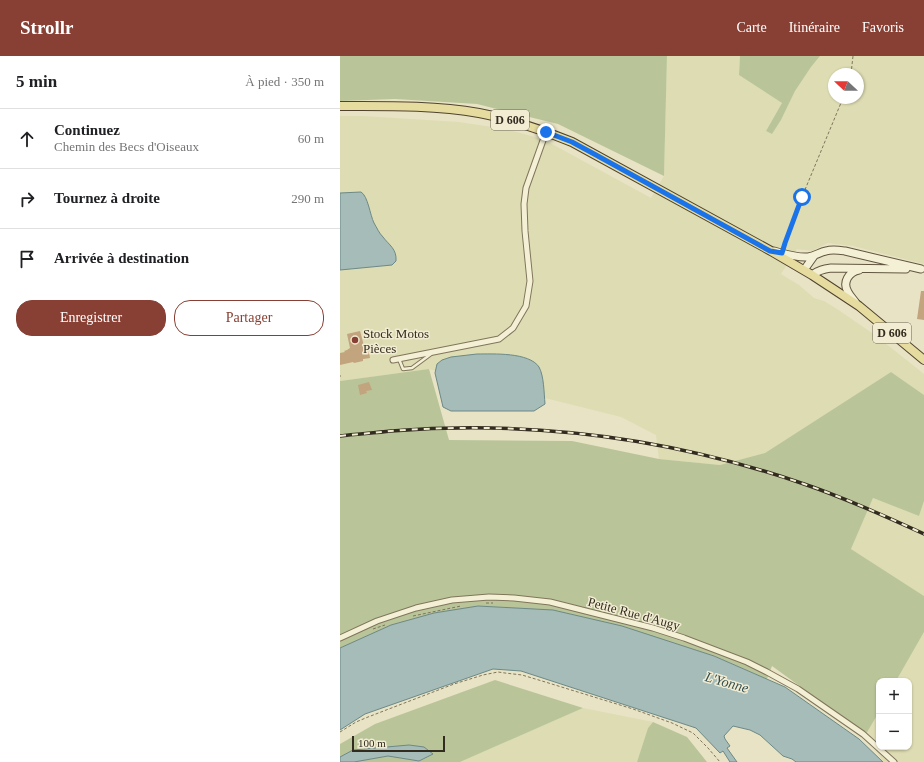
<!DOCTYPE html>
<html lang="fr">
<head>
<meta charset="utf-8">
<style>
  body { margin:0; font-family:"Times New Roman",serif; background:#f6f6f6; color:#202124 }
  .controls { position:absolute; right:12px; bottom:12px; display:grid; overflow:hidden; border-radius:8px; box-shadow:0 1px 3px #0004 }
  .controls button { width:36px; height:36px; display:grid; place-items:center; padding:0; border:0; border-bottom:1px solid #e0e0e0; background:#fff; color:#202124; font:20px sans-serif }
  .compass { position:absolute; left:488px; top:12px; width:36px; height:36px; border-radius:50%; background:#fff; box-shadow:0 1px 3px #0004; rotate:292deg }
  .scale { position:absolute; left:12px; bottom:10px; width:93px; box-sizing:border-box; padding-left:4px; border:2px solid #322b1f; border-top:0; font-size:11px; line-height:14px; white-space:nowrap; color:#322b1f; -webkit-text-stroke:3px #f1ecd2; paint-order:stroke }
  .stop { position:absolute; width:12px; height:12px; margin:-9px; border:3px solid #1a73e8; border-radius:50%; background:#fff }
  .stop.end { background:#1a73e8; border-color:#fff; box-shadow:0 1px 4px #0008 }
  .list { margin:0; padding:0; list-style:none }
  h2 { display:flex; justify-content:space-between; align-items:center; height:52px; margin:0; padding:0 16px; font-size:17px }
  h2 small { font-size:13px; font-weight:400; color:#757577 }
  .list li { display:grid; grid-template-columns:26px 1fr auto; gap:12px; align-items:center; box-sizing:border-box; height:60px; padding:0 16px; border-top:1px solid #e0e0e0 }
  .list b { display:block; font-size:15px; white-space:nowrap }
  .list p { margin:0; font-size:13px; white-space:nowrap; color:#757577 }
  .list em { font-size:13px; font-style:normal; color:#757577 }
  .actions { display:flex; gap:8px; padding:12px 16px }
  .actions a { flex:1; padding:9px 0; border:1px solid #884034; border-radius:16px; text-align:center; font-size:14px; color:#884034 }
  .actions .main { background:#884034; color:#fff }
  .icon { flex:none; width:22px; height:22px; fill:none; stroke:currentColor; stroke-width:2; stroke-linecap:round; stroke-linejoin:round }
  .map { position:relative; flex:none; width:584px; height:706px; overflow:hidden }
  header { display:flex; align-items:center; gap:24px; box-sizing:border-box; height:56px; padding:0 20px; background:#884034; color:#fff }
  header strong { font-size:19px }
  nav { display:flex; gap:22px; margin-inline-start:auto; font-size:14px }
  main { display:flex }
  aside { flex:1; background:#fff }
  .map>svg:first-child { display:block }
  .farmland { fill:#dddcb2; fill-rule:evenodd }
  .green { fill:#b9c599 }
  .water { fill:#a5bcb8; stroke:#6d8986 }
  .building { fill:#c2a47e }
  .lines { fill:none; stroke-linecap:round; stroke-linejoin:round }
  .lane-casing { stroke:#80755c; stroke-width:4.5 }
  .street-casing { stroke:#80755c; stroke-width:7 }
  .secondary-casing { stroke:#625640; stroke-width:9 }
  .primary-casing { stroke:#4f4330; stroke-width:10 }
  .path { stroke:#80755c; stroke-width:1; stroke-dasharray:3 2; stroke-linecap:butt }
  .lane { stroke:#f4f0d6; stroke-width:2.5 }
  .street { stroke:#f4f0d6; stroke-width:5 }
  .secondary { stroke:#f4f0d6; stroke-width:7 }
  .primary { stroke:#e7dca0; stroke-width:8 }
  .rail-casing { stroke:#322b1f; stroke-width:3.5 }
  .rail { stroke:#f1ecd2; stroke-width:2; stroke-dasharray:6; stroke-linecap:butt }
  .route { stroke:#1a73e8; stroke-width:5 }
  .poi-dot { fill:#884034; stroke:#f1ecd2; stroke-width:1.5 }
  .labels { text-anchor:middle; stroke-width:3; stroke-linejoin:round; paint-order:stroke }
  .shield { fill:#f1ecd2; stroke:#6b6555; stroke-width:1 }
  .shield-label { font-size:12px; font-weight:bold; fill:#322b1f }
  .poi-label { font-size:13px; fill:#322b1f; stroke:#f1ecd2; text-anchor:start }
  .street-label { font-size:13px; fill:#322b1f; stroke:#f1ecd2 }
  .water-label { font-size:14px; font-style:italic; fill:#304d50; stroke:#f1ecd2 }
</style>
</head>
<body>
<header>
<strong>Strollr</strong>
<nav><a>Carte</a><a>Itinéraire</a><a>Favoris</a></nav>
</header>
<main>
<aside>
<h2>5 min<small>À pied · 350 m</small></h2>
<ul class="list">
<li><svg class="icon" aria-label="ahead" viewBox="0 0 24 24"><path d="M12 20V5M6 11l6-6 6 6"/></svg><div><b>Continuez</b><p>Chemin des Becs d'Oiseaux</p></div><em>60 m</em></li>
<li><svg class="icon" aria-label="right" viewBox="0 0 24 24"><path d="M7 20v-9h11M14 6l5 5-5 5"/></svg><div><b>Tournez à droite</b></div><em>290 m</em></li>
<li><svg class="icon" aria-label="arrive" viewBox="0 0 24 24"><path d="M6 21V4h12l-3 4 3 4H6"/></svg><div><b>Arrivée à destination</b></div></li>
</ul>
<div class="actions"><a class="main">Enregistrer</a><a>Partager</a></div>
</aside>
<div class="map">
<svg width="584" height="706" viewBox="0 0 584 706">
  <rect width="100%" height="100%" fill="#e8e3c4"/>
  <path class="farmland" d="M327,0H400L399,19L442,47L426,75L432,78L441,64L455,35L471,11L480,0H584V208L513,190L488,187L472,195L457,193L441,218L459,229L474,242L484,245L497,253L535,279L584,318V339L551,316L425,397L380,409L319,403L316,379L281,361L89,313L0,325V60H22L119,66L165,73L195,81L212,88L311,142L324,120ZM494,18H518V42H494Z
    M533,442L579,460L584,445V540L511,493Z
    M584,576V706H543L526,678L539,656V691H569V625H556Z
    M243,652L313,666L308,672L297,706H120Z"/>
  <path class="green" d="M0,0H327L324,120L218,68L137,48L55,43L0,45Z
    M400,0H480L471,11L455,35L441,64L432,78L426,75L442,47L399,19Z
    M89,313L109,384L232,385L319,403L380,409L425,397L551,316L584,339V445L579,460L533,442L511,493L584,540V576L556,625H539V656L526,678L432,610L427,623L374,600L317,582L0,625V325Z
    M155,624L243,652L120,706H0V688L35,668Z
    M313,666L347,681L367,706H297L308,672Z"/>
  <path class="water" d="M21,136C28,140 30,159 34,167C37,172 39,177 43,181C49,189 57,193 56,205L52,209L0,214V137Z
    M137,298C153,298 189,296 199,311C204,320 204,337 205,348L194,355H111L103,351L95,317L97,308L102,304L111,301Z
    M138,550L213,554L282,570L374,600L445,631L519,683L543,706H456L452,703L443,700L420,679L410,674L393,670L384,680L385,683L390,690L387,692L397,706H390L383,695L380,697L356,672L181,615L153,613L25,658L0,674V592L51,569L94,557Z
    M69,689L84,691L93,698L79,705L48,700L14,706H0V701L13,694Z"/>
  <path class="building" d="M581,235H584V264L577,263Z
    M20,275L26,297L29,296L30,302L23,303V305L14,307L13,306L0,309V297L5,296L4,295L7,294L10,292L7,278Z
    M29,326L32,334L26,335L27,337L20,339L18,329Z"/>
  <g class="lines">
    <defs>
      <path id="lane" d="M59,303L63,313L72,312L91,298"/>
      <path id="street" d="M53,304L159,283L173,272L186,250L190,225L185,175L184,148L186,132L206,76
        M0,582L37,565L76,552L112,544L149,541L174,542L210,546L313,572L344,582L407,606L427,616L458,633L523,678L554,706"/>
      <path id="secondary" d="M434,195C445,198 457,202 468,201C475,200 480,196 486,195C492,193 498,194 505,195L581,213
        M464,214L474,200
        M472,219C478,214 484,213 491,212L566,213
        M516,247C514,244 510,240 508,236C502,226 509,216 519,214"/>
      <path id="primary" d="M0,50C46,50 94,49 139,57C172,63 202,74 232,86L431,195L472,219L519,250L584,304"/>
    </defs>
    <use href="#lane" class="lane-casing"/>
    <use href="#street" class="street-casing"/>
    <use href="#secondary" class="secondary-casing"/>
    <use href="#primary" class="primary-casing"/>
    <path class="path" d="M511,18L513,0
      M444,190L462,141L503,42
      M0,320H1
      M146,547H153
      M73,560L121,550
      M33,573L45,569
      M0,676L16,666L28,661L114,628L143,619L158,616L165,617L182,619L202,625L293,653L332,667L353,677L368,692L380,706"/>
    <use href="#lane" class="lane"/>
    <use href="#street" class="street"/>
    <use href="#secondary" class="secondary"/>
    <use href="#primary" class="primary"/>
    <defs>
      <path id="rail" d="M0,380C17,378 34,377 51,375C191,364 331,382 464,428C505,442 545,460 584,478"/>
    </defs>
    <use href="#rail" class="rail-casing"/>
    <use href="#rail" class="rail"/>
  </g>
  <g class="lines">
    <path class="route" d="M206,76L232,86L256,99L430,195L442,197L445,187L462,141"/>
  </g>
  <circle class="poi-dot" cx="15" cy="284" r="4"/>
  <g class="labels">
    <g class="shield">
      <rect x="151" y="54" width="38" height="20" rx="3"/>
      <rect x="533" y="267" width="38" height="20" rx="3"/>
    </g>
    <g class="shield-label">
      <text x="170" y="68">D 606</text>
      <text x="552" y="281">D 606</text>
    </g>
    <g class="poi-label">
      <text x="23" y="282">Stock Motos<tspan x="23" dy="15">Pièces</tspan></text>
    </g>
    <g class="street-label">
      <text transform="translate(294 557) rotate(15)" y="5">Petite Rue d'Augy</text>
    </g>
    <g class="water-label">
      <text transform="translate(387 626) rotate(16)" y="5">L'Yonne</text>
    </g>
  </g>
</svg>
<div class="controls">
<button>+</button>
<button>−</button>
</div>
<svg class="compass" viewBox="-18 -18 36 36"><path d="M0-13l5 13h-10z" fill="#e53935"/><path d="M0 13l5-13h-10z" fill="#757577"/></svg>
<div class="scale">100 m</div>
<div class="stop" style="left:462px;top:141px"></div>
<div class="stop end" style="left:206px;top:76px"></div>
</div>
</main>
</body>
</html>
